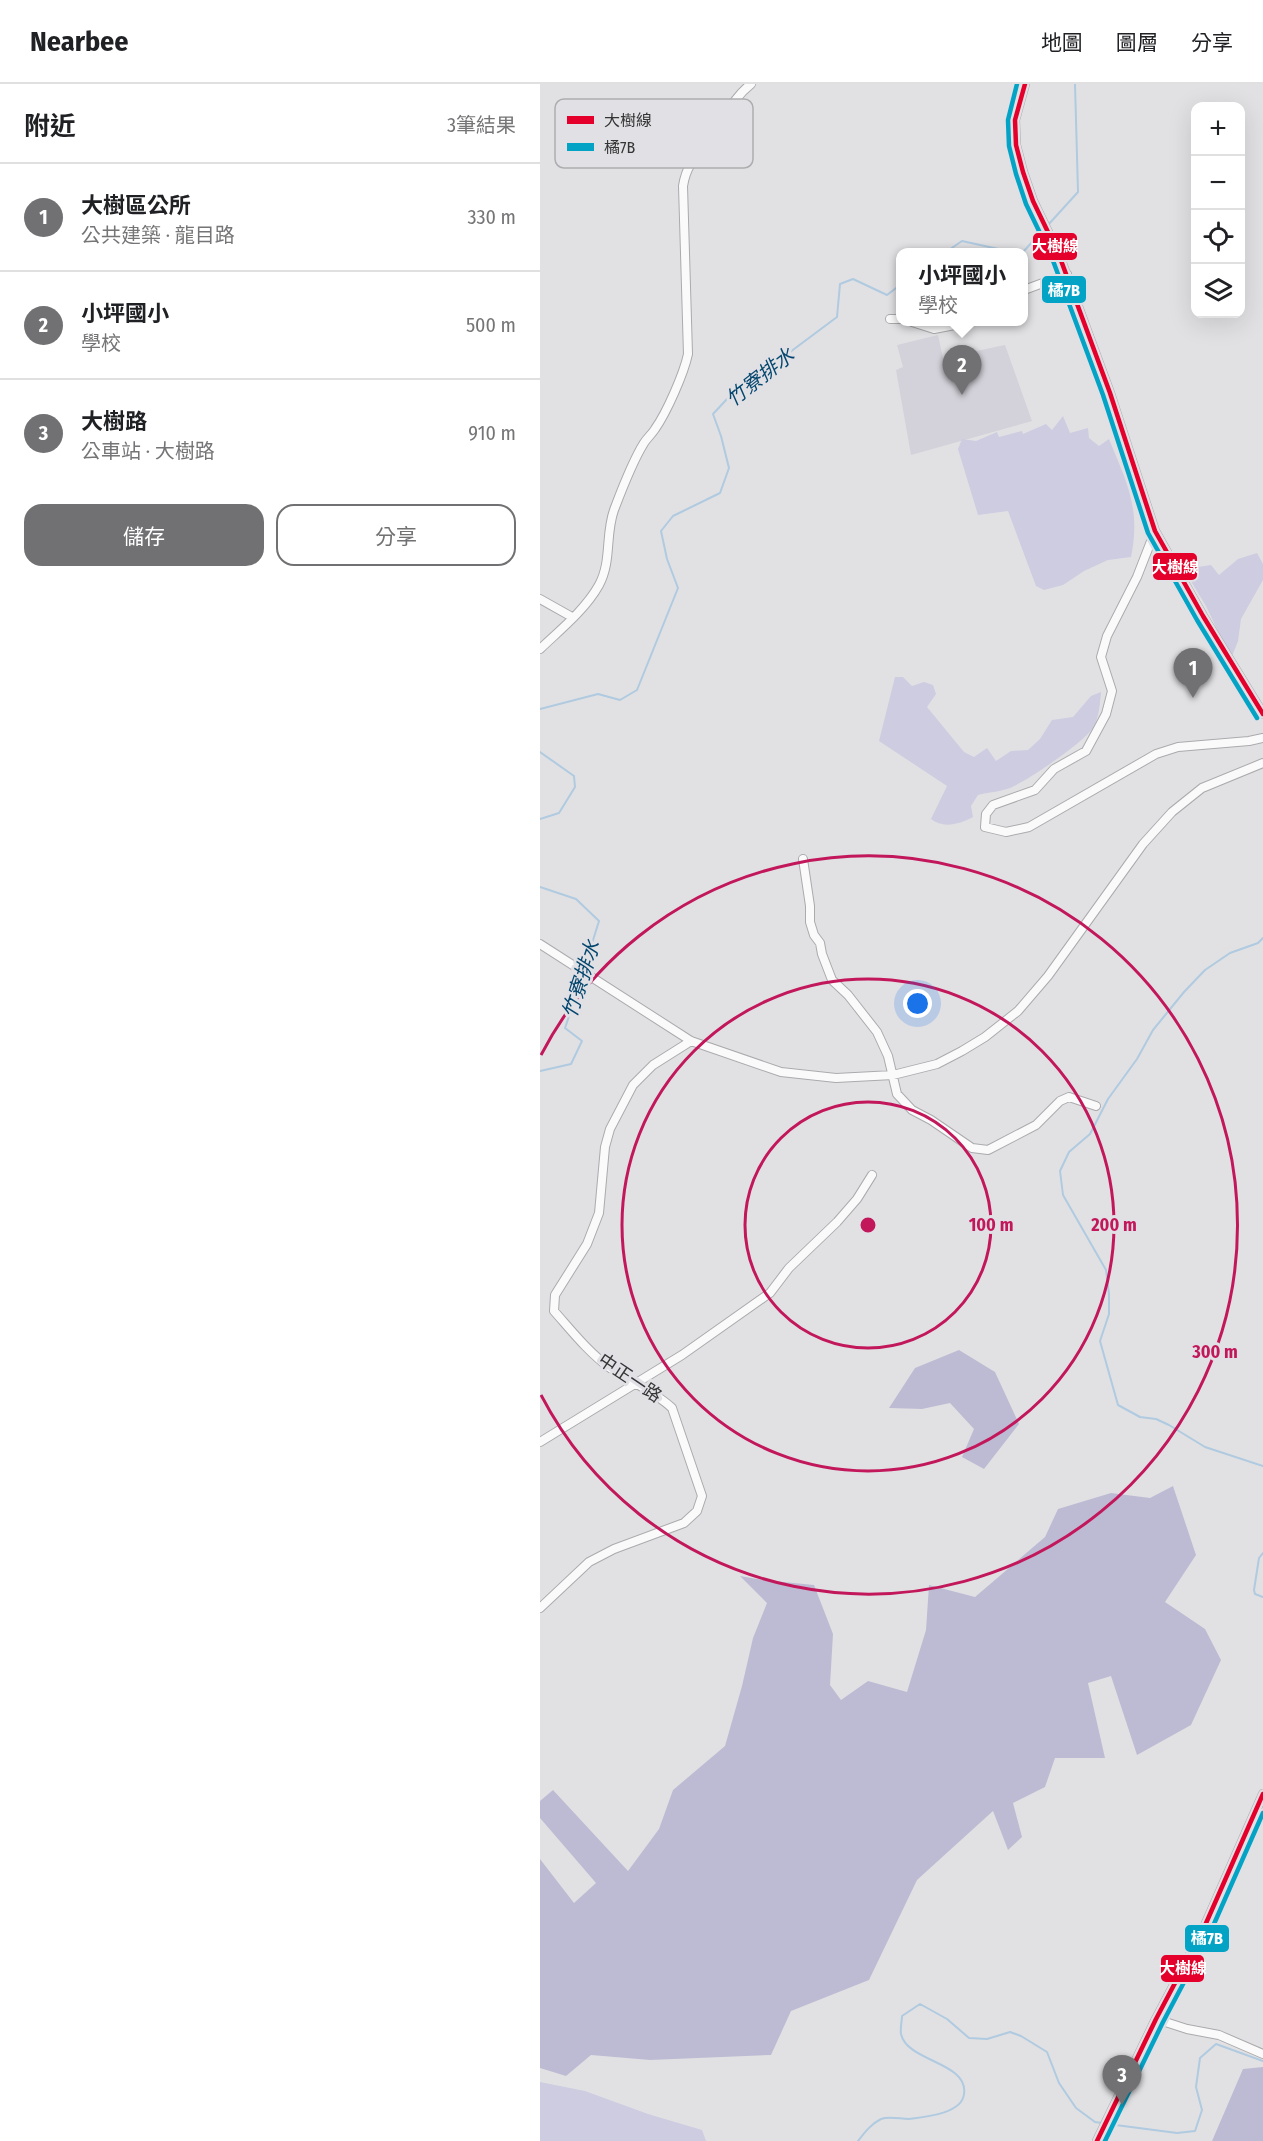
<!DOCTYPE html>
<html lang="zh-TW">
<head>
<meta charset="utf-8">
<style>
  body { margin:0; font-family:"Fira Sans Condensed","Noto Sans TC",sans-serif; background:#f2f2f2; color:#202124 }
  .controls { position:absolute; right:18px; top:18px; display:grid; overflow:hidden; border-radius:12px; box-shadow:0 6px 24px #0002 }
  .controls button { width:54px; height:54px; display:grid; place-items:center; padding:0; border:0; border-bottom:2px solid #e0e0e0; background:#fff; color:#202124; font:30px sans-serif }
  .you { position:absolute; left:378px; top:920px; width:21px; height:21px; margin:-15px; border:4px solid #fff; border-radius:50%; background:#1a73e8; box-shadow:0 0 0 9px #1a73e833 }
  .badge { display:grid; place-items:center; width:39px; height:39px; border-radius:50%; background:#717173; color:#fff; font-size:20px; font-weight:700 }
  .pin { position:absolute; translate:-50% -50px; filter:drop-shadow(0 2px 3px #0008) }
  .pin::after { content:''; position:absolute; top:32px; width:21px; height:18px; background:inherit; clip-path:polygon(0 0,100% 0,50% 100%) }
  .popup { position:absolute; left:356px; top:164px; width:132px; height:78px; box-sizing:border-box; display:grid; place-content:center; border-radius:12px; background:#fff; filter:drop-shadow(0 2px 4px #0005); font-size:20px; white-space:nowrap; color:#757577 }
  .popup b { font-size:22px; color:#202124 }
  .popup::after { content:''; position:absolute; left:50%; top:100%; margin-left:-12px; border:12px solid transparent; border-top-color:#fff }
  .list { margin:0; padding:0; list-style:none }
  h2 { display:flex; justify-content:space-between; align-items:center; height:78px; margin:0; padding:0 24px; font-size:26px }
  h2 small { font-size:20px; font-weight:400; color:#757577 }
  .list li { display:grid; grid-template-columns:39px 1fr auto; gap:18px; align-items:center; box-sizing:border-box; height:108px; padding:0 24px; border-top:2px solid #e0e0e0 }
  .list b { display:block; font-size:22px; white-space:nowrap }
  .list p { margin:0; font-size:20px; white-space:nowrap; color:#757577 }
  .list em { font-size:20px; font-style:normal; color:#757577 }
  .actions { display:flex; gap:12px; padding:18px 24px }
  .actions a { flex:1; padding:14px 0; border:2px solid #717173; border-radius:18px; text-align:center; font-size:21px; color:#717173 }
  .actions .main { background:#717173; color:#fff }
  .icon { flex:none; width:33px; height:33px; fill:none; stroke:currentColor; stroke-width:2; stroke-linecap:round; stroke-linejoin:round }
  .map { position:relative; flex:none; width:723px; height:2057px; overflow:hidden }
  header { display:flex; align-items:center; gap:36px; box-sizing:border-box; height:84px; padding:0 30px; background:#fff; border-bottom:2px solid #e0e0e0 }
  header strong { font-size:28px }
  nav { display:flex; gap:33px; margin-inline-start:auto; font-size:21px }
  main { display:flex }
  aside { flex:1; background:#fff }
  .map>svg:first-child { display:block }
  .built { fill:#d3d2da }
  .green { fill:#cdcce1 }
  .forest { fill:#bdbbd3 }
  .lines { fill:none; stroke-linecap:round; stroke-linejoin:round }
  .stream { stroke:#b0cae0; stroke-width:2 }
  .minor-casing { stroke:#ababae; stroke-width:10 }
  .minor { stroke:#fafafb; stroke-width:8 }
  .bus-1-casing { stroke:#e0e0e5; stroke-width:9 }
  .bus-2-casing { stroke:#e0e0e5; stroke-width:9 }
  .bus-1 { stroke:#e4002b; stroke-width:4.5 }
  .bus-2 { stroke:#03a3c6; stroke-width:4.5 }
  .ring { fill:none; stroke:#c2185b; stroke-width:3 }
  .labels { text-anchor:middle; stroke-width:6; stroke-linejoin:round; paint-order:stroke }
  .street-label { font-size:18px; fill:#353536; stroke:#e0e0e5 }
  .water-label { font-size:20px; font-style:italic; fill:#04466e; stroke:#e0e0e5 }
  .key { fill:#e0e0e5; stroke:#adadb0; stroke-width:1.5 }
  .key-label { font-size:16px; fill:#353536 }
  .centre { fill:#c2185b; stroke:#e0e0e5; stroke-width:3 }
  .ring-label { font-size:18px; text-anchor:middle; font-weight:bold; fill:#c2185b; stroke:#e0e0e5; stroke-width:6; stroke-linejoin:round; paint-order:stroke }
  .line-badge { stroke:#e0e0e5; stroke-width:2 }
  .badge-label { font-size:16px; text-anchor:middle; font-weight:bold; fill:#fff }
</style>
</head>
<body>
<header>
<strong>Nearbee</strong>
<nav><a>地圖</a><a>圖層</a><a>分享</a></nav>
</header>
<main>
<aside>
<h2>附近<small>3筆結果</small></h2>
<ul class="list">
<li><span class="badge">1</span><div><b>大樹區公所</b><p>公共建築 · 龍目路</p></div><em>330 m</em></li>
<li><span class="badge">2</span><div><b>小坪國小</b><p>學校</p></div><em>500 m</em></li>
<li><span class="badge">3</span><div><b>大樹路</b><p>公車站 · 大樹路</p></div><em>910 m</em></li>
</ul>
<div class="actions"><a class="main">儲存</a><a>分享</a></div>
</aside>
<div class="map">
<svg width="723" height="2057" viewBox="0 0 723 2057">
  <rect width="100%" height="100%" fill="#e1e1e4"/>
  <path class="built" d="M398,251L403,274L465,261L492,337L371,371L356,286L363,283L357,261Z"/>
  <path class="green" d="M523,332L530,349L548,344L549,354L559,362L569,355C587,399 601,425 591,473L568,476L544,487L523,501L504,506L496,502L468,427L438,431L418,365L422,355L436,357L457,348L459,353L482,347L483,350L506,340L512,346Z
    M717,469L723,480V496L701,535L698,557L691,575L666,522L649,494L658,483L671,481L679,491L698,475Z
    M355,593H363L372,602L384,598L393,601L396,610L387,623L424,668L434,673L447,664L456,677L471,667L488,666L500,655L512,636L533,633L551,612L561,608C560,620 559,634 553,644C543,659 487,697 470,704C460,708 448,708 438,711L431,722L433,733C420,740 403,745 391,735L407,702L339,657Z
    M0,1998L45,2007L108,2030L162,2046L166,2057H0Z"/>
  <path class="forest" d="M419,1266L455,1288L479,1340L444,1385L422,1373L434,1345L410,1319L382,1325L349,1324L375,1284Z
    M633,1402L656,1471L625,1518L665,1545L681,1576L651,1641L597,1671L571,1592L548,1599L565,1674H515L505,1703L473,1719L482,1753L468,1766L453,1727L377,1796L329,1896L251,1927L231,1971L110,1976L51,1971L26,1992L0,1984V1775L34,1819L56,1799L0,1734V1717L13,1706L88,1787L119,1745L133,1706L185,1662L202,1602L213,1554L227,1519L200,1492L223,1496L274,1501L293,1550L290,1601L301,1616L328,1597L367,1608L386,1546L389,1501L435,1513L505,1453L518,1425L571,1409L610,1414Z
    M723,1983V2057H672L703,1985Z"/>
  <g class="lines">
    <path class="stream" d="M508,141L538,108L535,0
      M406,168L422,157L472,168
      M483,168L504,145
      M0,625L58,610L80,616L97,606L138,504L127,475L121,447L133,432L180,409L189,384L181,352L173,330L187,315L297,233L300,200L313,195L347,211L360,201
      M0,668L34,692L35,703L19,729L0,735
      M0,803L36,815L59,837L44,885
      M723,854L718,859L690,869L665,886L644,908L613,946L597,975L568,1015L550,1050L529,1068L520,1087L523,1111L566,1186L569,1210V1230L560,1257L578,1321L600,1333L616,1335L629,1341L665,1363L723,1382
      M0,987L31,980L42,957L25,944L43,891
      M723,1469L719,1474L714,1506L715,1510L723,1513
      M568,2040L637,2049L655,2047L662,2026L656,2003L660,1974L676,1960L723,1977
      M318,2057C325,2048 331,2040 341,2035C349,2032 360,2035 369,2035C384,2033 422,2030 424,2010C429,1978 367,1978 361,1950C360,1945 362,1937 362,1932L380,1920L407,1935L429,1954L447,1955L470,1948L481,1952L507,1968L519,1999L536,2024L555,2038L562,2039"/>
    <defs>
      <path id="minor" d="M485,0L475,36L476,61L483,88L493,117L519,171L570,309L615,447L663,532L723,630
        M484,206L527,190
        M350,235H360
        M372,238L394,245L430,238
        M615,447L597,493L567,552L561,573L572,607L566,630L546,667L514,685L495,706L453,721L446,730L445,743L466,748L489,743L616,670L638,663L709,657L723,654
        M0,515L32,533
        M0,565C20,546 45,526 59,501C72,477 65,451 74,426C82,405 92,378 104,359C107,354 112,350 115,345C127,328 144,289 148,270L143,102C147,77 160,69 174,50C187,31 193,14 211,0
        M263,775L270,822V838L274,851L280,859L282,870L292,896L308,911L337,948L348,972L357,1010L372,1026L391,1036L432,1064L448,1066L496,1041L520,1017L529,1013L556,1022
        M0,860L151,957L241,988L296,994L353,991L397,980L422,967L445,953L478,927L508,892L603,760L632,728L662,704L723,679
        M0,1358L142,1271L230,1209L249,1184L297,1138L317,1115L332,1091
        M0,1524L49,1478L74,1465L144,1439L157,1427L162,1412L132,1324C114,1307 90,1298 70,1284C48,1268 31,1246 14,1227L15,1211L47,1160L59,1129L65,1063L70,1045L93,1001L113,981L151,957
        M616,1935L647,1945L679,1951L723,1970
        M557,2057L616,1935L663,1846L723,1710"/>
    </defs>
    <use href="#minor" class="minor-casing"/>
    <use href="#minor" class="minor"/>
    <defs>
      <path id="bus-1" d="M485,0L475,36L476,61L483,88L493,117L519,171L570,309L615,447L663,532L723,630
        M557,2057L616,1935L663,1846L723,1710"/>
      <path id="bus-2" d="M477,0L468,36L469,62L476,90L486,120L512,174L563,311L608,449L657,536L717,634
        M565,2057L623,1938L670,1849L723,1729"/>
    </defs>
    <use href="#bus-1" class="bus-1-casing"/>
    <use href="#bus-2" class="bus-2-casing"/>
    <use href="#bus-1" class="bus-1"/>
    <use href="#bus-2" class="bus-2"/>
  </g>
  <g class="ring">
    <circle cx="328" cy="1141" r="123"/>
    <circle cx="328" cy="1141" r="246"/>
    <path d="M1 971A369 369 0 1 1 1 1311"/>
  </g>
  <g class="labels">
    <g class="street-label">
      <text transform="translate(90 1294) rotate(34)" y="6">中正一路</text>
    </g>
    <g class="water-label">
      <text transform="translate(220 293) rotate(-38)" y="7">竹寮排水</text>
      <text transform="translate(41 895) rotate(-72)" y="7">竹寮排水</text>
    </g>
  </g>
  <rect x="15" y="15" width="198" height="69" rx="9" class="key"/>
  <rect x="27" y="32" width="27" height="8" fill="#e4002b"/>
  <rect x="27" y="59" width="27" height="8" fill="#03a3c6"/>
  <g class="key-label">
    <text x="64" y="42">大樹線</text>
    <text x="64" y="69">橘7B</text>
  </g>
  <circle cx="328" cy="1141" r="9" class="centre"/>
  <g class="ring-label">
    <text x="451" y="1147">100 m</text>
    <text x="574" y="1147">200 m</text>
    <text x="675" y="1274">300 m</text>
  </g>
  <g class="line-badge">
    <rect x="492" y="148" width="46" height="29" rx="6" fill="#e4002b"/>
    <rect x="501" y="191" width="46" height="29" rx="6" fill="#03a3c6"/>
    <rect x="612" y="468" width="46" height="29" rx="6" fill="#e4002b"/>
    <rect x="644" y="1840" width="46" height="29" rx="6" fill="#03a3c6"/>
    <rect x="620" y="1870" width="45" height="29" rx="6" fill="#e4002b"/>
  </g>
  <g class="badge-label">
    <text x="515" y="168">大樹線</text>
    <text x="524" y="212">橘7B</text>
    <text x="635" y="489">大樹線</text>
    <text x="667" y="1860">橘7B</text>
    <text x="643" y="1890">大樹線</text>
  </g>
</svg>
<div class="controls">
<button>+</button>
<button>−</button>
<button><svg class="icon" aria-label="locate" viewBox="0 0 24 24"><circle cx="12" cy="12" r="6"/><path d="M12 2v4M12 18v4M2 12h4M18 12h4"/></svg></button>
<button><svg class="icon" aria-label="layers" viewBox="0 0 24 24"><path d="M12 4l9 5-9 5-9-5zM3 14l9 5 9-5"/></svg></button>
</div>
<div class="you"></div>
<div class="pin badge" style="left:653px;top:614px">1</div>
<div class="pin badge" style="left:422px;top:311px">2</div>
<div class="popup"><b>小坪國小</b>學校</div>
<div class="pin badge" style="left:582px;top:2021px">3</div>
</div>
</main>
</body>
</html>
